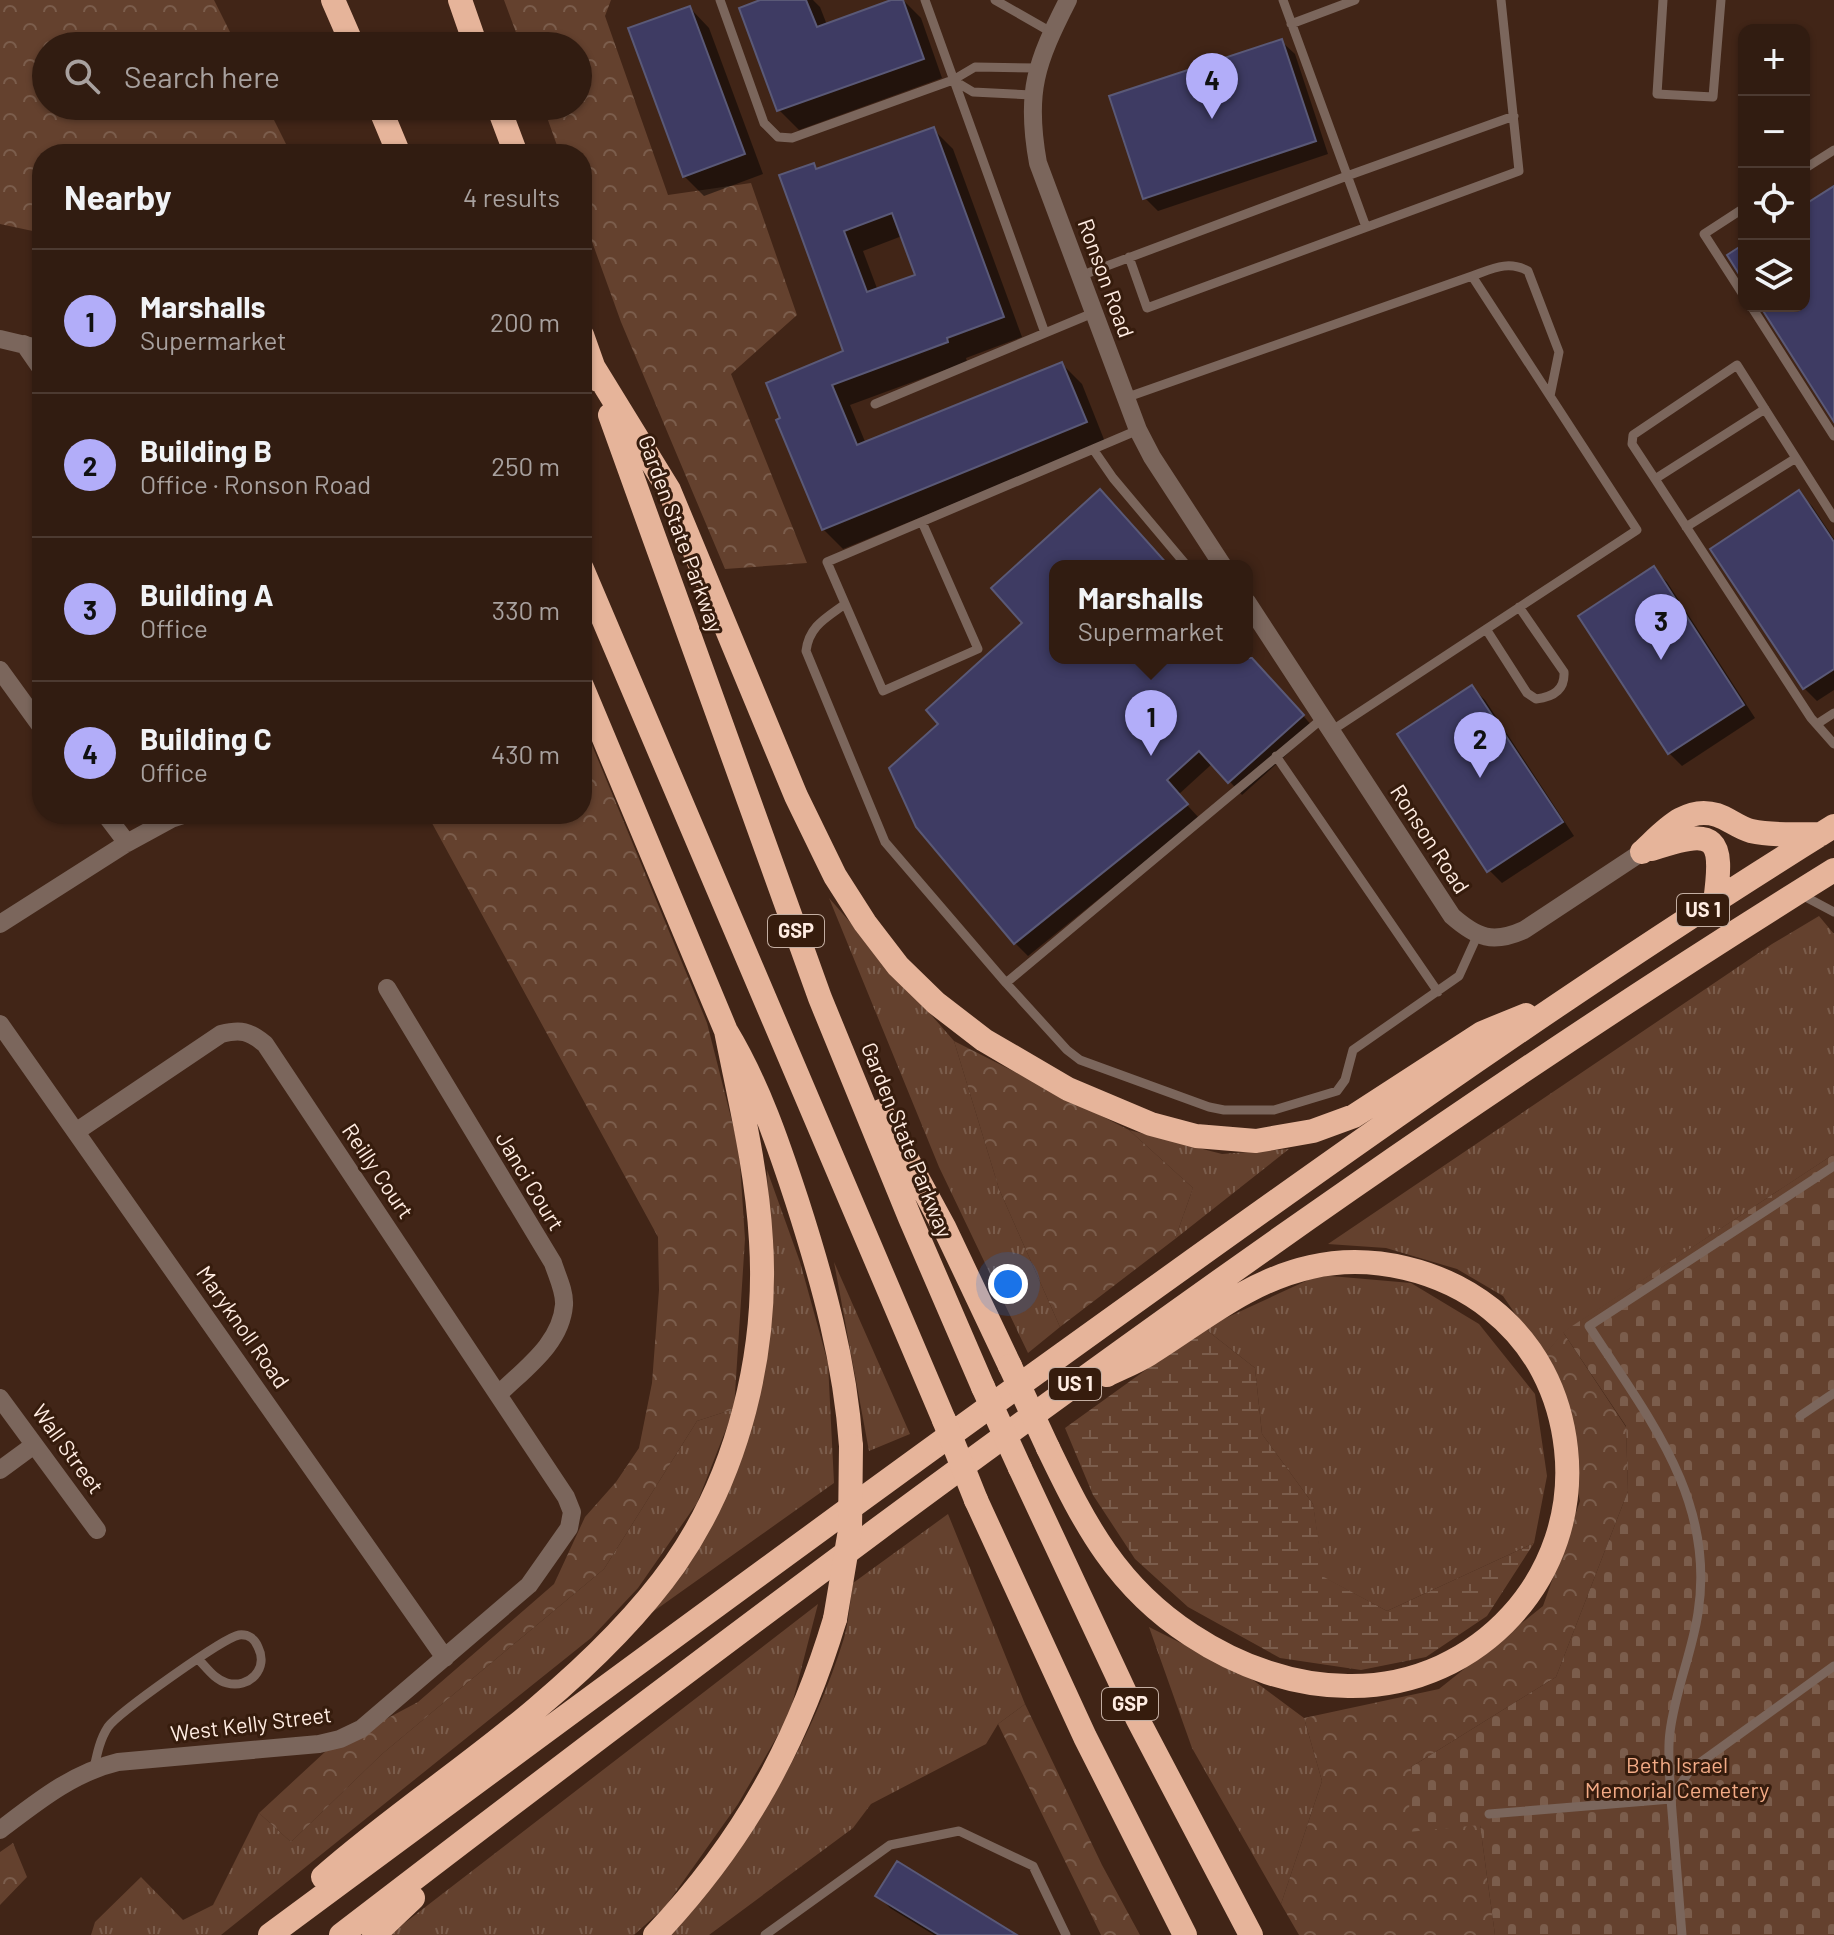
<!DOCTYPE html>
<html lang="en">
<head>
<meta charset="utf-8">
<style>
  body { margin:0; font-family:Barlow,sans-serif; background:#39251a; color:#f1f3f6 }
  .controls { position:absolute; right:24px; top:24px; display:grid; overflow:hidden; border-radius:16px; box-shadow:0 2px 6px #0004 }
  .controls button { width:72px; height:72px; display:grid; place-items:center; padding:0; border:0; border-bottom:2px solid #4c3a31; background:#311c11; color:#f1f3f6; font:40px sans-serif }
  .you { position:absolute; left:1008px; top:1284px; width:28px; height:28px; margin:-20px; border:6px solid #fff; border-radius:50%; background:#1a73e8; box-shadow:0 0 0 12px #1a73e833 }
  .badge { display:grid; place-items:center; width:52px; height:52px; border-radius:50%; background:#b2adf9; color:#111; font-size:26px; font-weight:700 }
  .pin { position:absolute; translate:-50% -66px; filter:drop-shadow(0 2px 4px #0008) }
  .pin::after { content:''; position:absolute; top:42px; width:28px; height:24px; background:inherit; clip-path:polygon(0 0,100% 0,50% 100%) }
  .popup { position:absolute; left:1049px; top:560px; width:204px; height:104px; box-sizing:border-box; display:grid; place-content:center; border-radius:16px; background:#311c11; filter:drop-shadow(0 2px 6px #0005); font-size:26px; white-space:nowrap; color:#a8a19f }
  .popup b { font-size:30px; color:#f1f3f6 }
  .popup::after { content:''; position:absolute; left:50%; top:100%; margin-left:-16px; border:16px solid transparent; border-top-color:#311c11 }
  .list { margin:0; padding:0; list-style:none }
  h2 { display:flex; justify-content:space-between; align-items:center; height:104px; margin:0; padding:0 32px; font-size:34px }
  h2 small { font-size:26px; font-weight:400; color:#a8a19f }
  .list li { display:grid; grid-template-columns:52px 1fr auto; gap:24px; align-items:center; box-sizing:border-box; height:144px; padding:0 32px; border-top:2px solid #4c3a31 }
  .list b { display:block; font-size:30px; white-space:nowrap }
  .list p { margin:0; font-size:26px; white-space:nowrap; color:#a8a19f }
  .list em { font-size:26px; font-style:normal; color:#a8a19f }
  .icon { flex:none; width:44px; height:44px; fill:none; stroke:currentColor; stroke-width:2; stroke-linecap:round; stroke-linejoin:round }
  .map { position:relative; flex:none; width:1834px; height:1935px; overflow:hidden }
  .search { position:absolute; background:#311c11; box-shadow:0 2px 6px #0004; left:32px; top:32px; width:560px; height:88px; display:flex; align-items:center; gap:20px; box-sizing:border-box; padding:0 28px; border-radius:44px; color:#a8a19f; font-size:30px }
  .panel { position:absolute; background:#311c11; box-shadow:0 2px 6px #0004; left:32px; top:144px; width:560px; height:680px; border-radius:32px }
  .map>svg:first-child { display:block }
  .grass { fill:url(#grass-tufts) }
  .forest { fill:url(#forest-crowns) }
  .wetland { fill:url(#wetland-marsh) }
  .cemetery { fill:url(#cemetery-stones) }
  .shadow { fill:#0007; fill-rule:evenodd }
  .building { fill:#3e3b63; stroke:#5a5977; stroke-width:2; fill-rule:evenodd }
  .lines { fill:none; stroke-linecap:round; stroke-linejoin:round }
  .lane { stroke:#7b665c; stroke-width:9 }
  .street { stroke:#7b665c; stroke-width:18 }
  .highway { stroke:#e6b49a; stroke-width:24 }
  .highway-bridge { stroke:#e6b49a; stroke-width:24 }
  .labels { text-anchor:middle; stroke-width:6; stroke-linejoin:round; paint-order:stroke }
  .shield { fill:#361c0d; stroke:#c3aea2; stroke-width:2 }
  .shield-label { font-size:20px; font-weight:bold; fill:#ffece2 }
  .street-label { font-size:22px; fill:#ffece2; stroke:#361c0d }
  .park-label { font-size:22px; fill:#f3ab86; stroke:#361c0d }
</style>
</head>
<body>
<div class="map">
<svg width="1834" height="1935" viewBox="0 0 1834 1935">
  <defs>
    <pattern id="grass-tufts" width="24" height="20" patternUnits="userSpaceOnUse" patternTransform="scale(2)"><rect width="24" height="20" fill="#64412e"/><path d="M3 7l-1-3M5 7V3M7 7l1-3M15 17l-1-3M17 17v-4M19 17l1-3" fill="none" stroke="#7b5d4c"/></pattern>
    <pattern id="forest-crowns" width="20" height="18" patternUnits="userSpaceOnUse" patternTransform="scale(2)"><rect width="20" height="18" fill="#64412e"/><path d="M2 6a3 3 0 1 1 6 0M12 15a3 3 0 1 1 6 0" fill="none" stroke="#7b5d4c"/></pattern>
    <pattern id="wetland-marsh" width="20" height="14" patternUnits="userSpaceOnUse" patternTransform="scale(2)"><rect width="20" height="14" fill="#64412e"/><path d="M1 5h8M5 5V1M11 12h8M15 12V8" fill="none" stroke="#7b5d4c"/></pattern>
    <pattern id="cemetery-stones" width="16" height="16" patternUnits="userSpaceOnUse" patternTransform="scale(2)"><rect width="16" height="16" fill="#64412e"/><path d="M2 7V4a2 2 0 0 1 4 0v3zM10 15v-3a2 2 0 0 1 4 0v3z" fill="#7b5d4c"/></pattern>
  </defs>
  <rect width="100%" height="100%" fill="#412517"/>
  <path class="grass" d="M829,898L954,1041L999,1189L1060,1327L1028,1353L939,1167Z
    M1819,916L1834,934V1154L1564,1332L1544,1356L1503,1296L1457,1269L1386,1248L1328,1244L1772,944Z
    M1129,1130L1222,1154L1289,1149L1175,1239L1193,1188Z
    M767,1170L800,1262L828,1363L834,1483L647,1616L715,1515L772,1280Z
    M834,1262L910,1434L869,1451Z
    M1319,1275L1411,1283L1479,1324L1535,1394L1547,1476L1534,1543L1387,1611L1323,1577L1313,1504L1262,1434L1255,1368L1204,1328Z
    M734,1409L697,1503L638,1588L591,1638L221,1935H91L95,1922L141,1877L183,1920L213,1905L259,1813L291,1842L382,1754L604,1569L697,1421Z
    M948,1514L1025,1704L998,1724L986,1744L871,1804L853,1828L709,1935H671C747,1849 810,1748 844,1638C849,1621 850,1601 853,1583Z
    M818,1604L789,1716L738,1804L665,1907L634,1935H389Z
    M1149,1627L1249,1677L1304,1718L1322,1781L1281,1904L1192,1748Z"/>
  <path class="forest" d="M0,0H214L237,46H46V106H267L291,154H42V233L0,224Z
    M504,0H611L605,16L668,195L751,183L797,315L731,374L807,563L725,569L621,322L582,214V154H560L543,106H578V46H521Z
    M582,721L707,1023L739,1149L745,1239L734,1409L697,1421L604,1569L382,1754L291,1842L259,1813L326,1751L418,1702L554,1584L585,1517L616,1482L639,1448L652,1383L659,1290L658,1237L427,814H582Z
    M954,1041L1129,1130L1193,1188L1175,1239L1060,1327L999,1189Z
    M1563,1332L1626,1427L1628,1491L1556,1677L1411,1767L1480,1825L1495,1935H1299L1281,1904L1322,1781L1304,1718L1439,1689L1543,1606L1580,1501L1544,1356Z
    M1025,1704L1102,1865L1140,1935H1101L998,1724Z
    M13,1843L27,1877L0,1905V1852Z"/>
  <path class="wetland" d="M1204,1328L1255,1368L1262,1434L1313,1504L1324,1577L1387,1611L1534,1543L1487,1616L1426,1657L1361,1670L1280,1658L1188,1607L1135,1559L1093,1495L1065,1428Z"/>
  <path class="cemetery" d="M1834,1154V1935H1495L1480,1825L1408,1832L1411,1767L1556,1677L1628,1491L1626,1426L1563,1332Z"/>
  <path class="shadow" d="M765,0H813L820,7L827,25L896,0H903L921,18L942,78L799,130L779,110Z
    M690,8L709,28L763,174L704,196L684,176Z
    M1281,41L1295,54L1328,154L1158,211L1145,198Z
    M933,129L953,149L1022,337L966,358L967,362L850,405L866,444L1062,364L1082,384L1105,442L843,549L823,529L779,421L846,352L813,165L819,170ZM902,236L917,276L878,291L863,251Z
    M1100,492L1168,566H1055V658H1247V653L1315,729L1242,795L1213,763L1178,795L1199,818L1028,956L1015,943L941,724L1025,623L993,588Z
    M1799,493L1812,506L1834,539V690L1817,701L1804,688L1713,550Z
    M1654,569L1667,582L1755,718L1682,766L1669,753Z
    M1472,687L1485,700L1574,836L1502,883L1489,870Z
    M878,1895L1013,1935H934L890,1908Z"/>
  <path class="building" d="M760,0H806L817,27L891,0H903L924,59L777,111L739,8Z
    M690,6L745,154L683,177L628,28Z
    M1282,39L1316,141L1143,199L1109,96Z
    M934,127L1004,317L947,338L948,342L832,385L857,445L1062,362L1087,422L822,530L776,420L780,418L766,383L843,351L779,175L814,163L816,169ZM892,213L915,275L867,292L844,231Z
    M1834,186V422L1760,306H1804V205Z
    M1744,244V282L1727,255Z
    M1100,489L1169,566H1055V658H1252L1304,715L1228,783L1199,751L1167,780L1188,804L1014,944L916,827L889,768L938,724L926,710L1022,623L991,588Z
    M1799,490L1834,542V669L1803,689L1710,549Z
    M1654,566L1744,705L1668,754L1578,616Z
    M1472,685L1563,822L1487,872L1397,734Z
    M897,1861L1017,1935H939L875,1896Z"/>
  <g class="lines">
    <path class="lane" d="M720,0L764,123L778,137L792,138L953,80L975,67L1038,68
      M925,0L1045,333
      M995,0L1051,32
      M1283,0L1366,227
      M1663,0L1657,94L1713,97L1721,0
      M1291,24L1355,0
      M953,80L973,92L1032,95
      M1804,169L1834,150
      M1744,208L1704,234L1744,296
      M1129,257L1147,308L1519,171L1501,0
      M1080,276L1347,176L1514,116
      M1472,276C1492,269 1508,260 1528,271L1559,352L1550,396
      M1751,306L1834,436
      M1125,398L1472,276L1637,530L1331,731
      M875,404L1093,313
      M1093,449L1113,478L1187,566
      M1655,479L1765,409
      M1834,518L1737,365L1633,435L1632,444L1655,479L1811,718L1834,744
      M922,522L978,649L883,691L827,562L1138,430
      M1686,527L1796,458
      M845,604C826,618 809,626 806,651L885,842L1006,983L1067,1050L1080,1060L1209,1107L1224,1110H1274L1337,1091L1345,1080L1353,1050L1459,976L1478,934
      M1486,629L1527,693L1536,699C1553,697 1565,690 1564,672L1519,607
      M1817,724L1834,713
      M1276,756L1438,992
      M1800,894L1834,912
      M1006,983L1323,718
      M1800,1416L1834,1393
      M94,1768C97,1754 100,1739 108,1727C119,1712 223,1638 239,1635C248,1634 255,1639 258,1647C269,1669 249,1689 227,1683C215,1680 207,1668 199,1660
      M1489,1814L1671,1799C1670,1777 1667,1753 1670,1732C1675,1691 1692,1653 1698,1613C1716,1499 1647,1416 1589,1326L1834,1166
      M765,1935L890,1845L959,1831L1033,1866L1066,1935
      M1682,1935L1671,1799L1690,1770L1834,1666"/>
    <path class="street" d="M1068,0C1036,63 1025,92 1038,163L1138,430L1152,457L1223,566
      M0,339L42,349
      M24,344L42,370
      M1247,602L1452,916C1477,938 1493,944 1524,930L1642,852
      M0,670L42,728
      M105,814L127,843
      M0,924L127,843L171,819L186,814
      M387,988L553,1263C557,1276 565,1291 564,1305C561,1344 524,1369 499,1394
      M0,1024L445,1658
      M0,1398L97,1530
      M0,1470L34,1445
      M0,1830C37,1802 72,1773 118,1762L319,1744L340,1739L361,1729L529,1585L569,1528L572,1512L566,1497L265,1044C249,1031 241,1029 221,1034L77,1131"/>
    <path class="highway" d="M333,0L353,46
      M460,0L476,46
      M379,106L399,154
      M498,106L516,154
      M582,335L598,380
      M594,368L669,490L796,796L835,876L865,923L898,966L936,1003L984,1040L1068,1089L1151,1124L1196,1136L1256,1141L1313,1131L1354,1116L1482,1033L1526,1015
      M610,415L820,998L910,1218L983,1387
      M582,569L944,1420
      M582,686L726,1031C758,1084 778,1143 797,1201C823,1282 845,1361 851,1446
      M1652,849C1717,827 1724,837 1715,902
      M1642,852C1663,833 1685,805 1717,815C1729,819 1739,828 1751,831C1773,836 1798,834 1821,834
      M881,1111L944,1227L1010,1366
      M1048,1448C1085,1525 1117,1587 1191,1635C1238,1666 1295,1687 1352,1686C1479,1686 1580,1576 1566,1449C1560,1393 1535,1344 1491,1309C1442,1270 1372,1253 1311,1267C1248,1281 1202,1321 1149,1354C1136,1362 1121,1368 1107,1375
      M1020,1468L1137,1718L1251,1935
      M976,1500L1085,1737L1185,1935
      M323,1877C391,1817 468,1767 537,1708C588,1665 637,1618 675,1564C739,1472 768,1351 761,1241C757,1169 740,1101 726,1031
      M270,1935C525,1746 781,1557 1039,1371C1300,1183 1561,995 1834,826
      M341,1935C519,1798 698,1663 878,1529C1189,1299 1505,1074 1834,870
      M374,1935L413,1898
      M655,1935C744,1841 798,1742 835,1619"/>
    <path class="highway-bridge" d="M1010,1366L1048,1448
      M983,1387L1020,1468
      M944,1420L976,1500
      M835,1619L850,1530L851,1446"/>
  </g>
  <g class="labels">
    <g class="shield">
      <rect x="1677" y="894" width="52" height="32" rx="6"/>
      <rect x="768" y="915" width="56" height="32" rx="6"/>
      <rect x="1049" y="1368" width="52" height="32" rx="6"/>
      <rect x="1102" y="1688" width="56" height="32" rx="6"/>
    </g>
    <g class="shield-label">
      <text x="1703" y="917">US 1</text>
      <text x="796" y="938">GSP</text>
      <text x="1075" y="1391">US 1</text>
      <text x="1130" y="1711">GSP</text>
    </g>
    <g class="street-label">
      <text transform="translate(1106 278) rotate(70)" y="8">Ronson Road</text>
      <text transform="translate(681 534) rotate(70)" y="8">Garden State Parkway</text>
      <text transform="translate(1430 839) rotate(57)" y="8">Ronson Road</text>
      <text transform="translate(907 1140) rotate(68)" y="8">Garden State Parkway</text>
      <text transform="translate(378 1171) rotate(56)" y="8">Reilly Court</text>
      <text transform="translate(530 1181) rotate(59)" y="8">Janci Court</text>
      <text transform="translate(243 1327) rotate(55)" y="8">Maryknoll Road</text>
      <text transform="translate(68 1449) rotate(54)" y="8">Wall Street</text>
      <text transform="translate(251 1724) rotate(-7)" y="8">West Kelly Street</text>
    </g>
    <g class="park-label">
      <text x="1677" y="1773">Beth Israel<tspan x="1677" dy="25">Memorial Cemetery</tspan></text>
    </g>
  </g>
</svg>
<div class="controls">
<button>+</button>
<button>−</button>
<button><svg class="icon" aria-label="locate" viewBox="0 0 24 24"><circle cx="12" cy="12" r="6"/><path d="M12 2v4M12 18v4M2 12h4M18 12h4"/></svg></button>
<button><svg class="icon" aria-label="layers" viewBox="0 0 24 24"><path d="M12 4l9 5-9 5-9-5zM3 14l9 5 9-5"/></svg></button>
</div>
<div class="you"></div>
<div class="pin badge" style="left:1151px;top:756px">1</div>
<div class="popup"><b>Marshalls</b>Supermarket</div>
<div class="pin badge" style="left:1480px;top:778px">2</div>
<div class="pin badge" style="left:1661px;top:660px">3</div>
<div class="pin badge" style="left:1212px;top:119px">4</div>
<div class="search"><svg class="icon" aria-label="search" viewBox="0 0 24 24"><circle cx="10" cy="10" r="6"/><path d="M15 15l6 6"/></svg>Search here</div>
<section class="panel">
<h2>Nearby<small>4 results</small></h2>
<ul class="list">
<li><span class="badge">1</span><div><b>Marshalls</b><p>Supermarket</p></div><em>200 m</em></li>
<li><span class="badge">2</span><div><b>Building B</b><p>Office · Ronson Road</p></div><em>250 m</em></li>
<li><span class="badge">3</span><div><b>Building A</b><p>Office</p></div><em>330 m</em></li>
<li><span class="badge">4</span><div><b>Building C</b><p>Office</p></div><em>430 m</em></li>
</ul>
</section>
</div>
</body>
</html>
